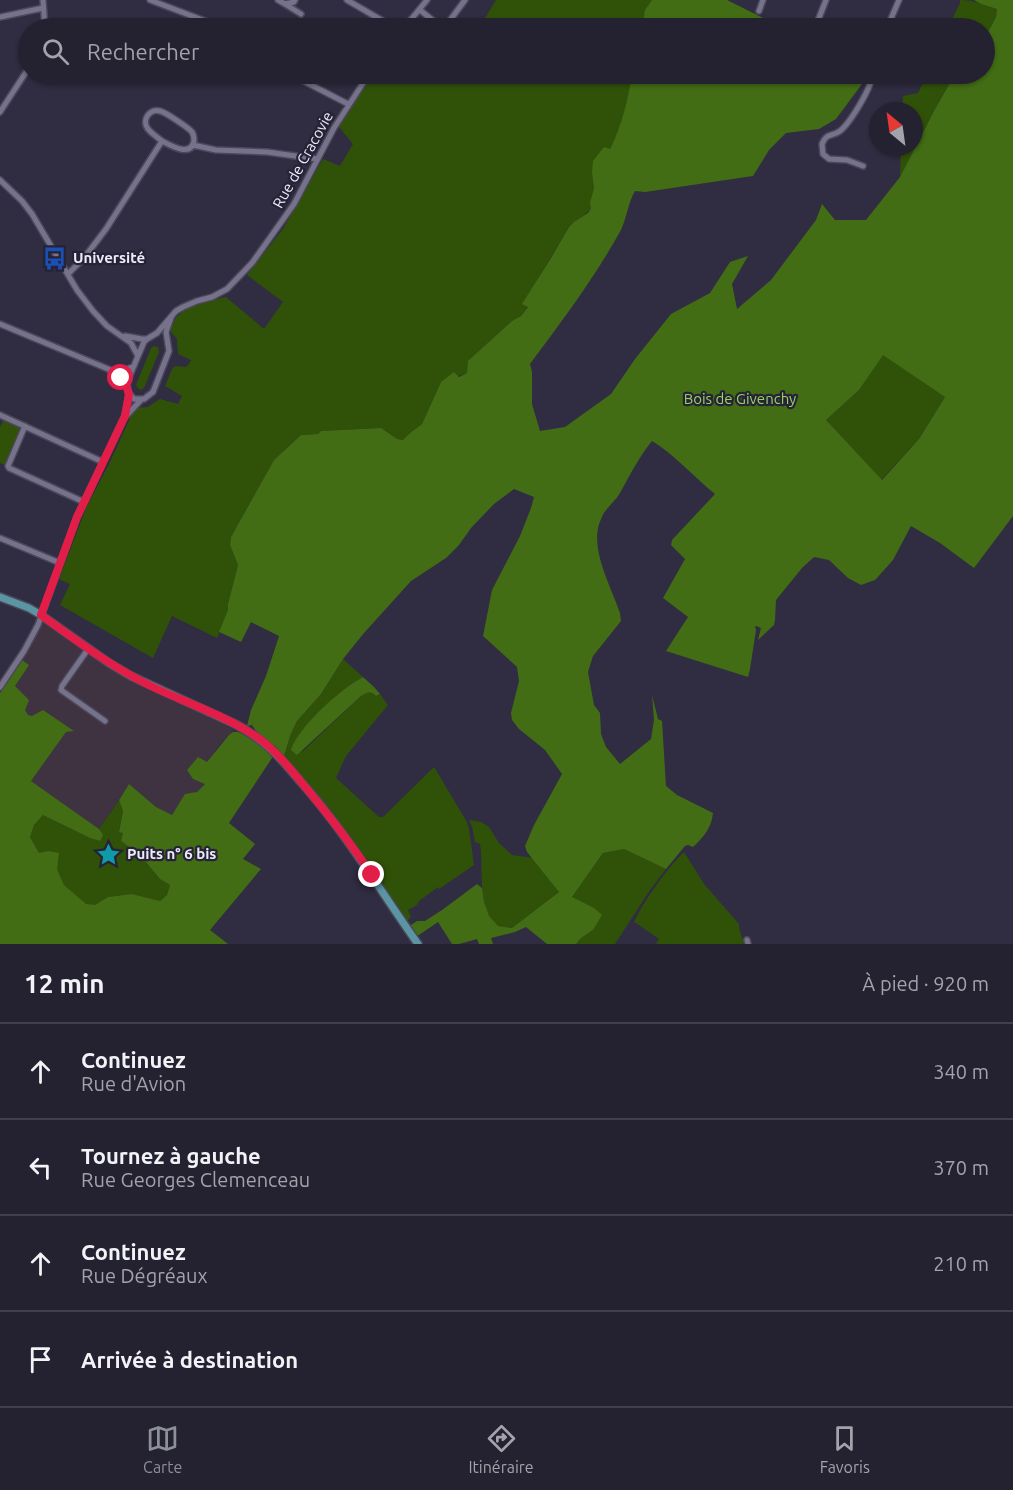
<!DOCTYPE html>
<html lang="fr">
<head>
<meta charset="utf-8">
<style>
  body { margin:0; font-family:Ubuntu,sans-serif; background:#2c2939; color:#f1f3f6 }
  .compass { position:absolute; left:869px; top:102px; width:54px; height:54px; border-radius:50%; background:#242131; box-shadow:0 2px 4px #0004; rotate:331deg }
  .stop { position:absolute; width:18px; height:18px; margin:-14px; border:4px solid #e11d48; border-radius:50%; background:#fff }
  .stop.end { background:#e11d48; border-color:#fff; box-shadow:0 2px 6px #0008 }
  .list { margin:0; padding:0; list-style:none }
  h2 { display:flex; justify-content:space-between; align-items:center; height:78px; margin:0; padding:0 24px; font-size:26px }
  h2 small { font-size:20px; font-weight:400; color:#a3a3ab }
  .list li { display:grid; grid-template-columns:39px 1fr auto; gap:18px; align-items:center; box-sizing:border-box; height:96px; padding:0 24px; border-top:2px solid #413e4d }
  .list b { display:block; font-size:22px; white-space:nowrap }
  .list p { margin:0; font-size:20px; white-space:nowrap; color:#a3a3ab }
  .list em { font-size:20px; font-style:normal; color:#a3a3ab }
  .icon { flex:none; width:33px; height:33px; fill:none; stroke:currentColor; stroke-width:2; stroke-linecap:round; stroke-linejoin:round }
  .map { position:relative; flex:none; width:1013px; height:944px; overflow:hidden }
  .search { position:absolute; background:#242131; box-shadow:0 2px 4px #0004; left:18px; right:18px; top:18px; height:66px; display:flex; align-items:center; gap:15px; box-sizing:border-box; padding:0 21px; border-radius:33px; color:#a3a3ab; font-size:22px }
  .sheet { height:462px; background:#242131 }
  nav { display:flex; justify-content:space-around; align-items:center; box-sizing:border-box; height:84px; border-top:2px solid #413e4d; background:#242131; font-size:16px; color:#a3a3ab }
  nav a { display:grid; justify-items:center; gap:3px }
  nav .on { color:#8c9099 }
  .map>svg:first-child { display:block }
  .industrial { fill:#3f3241 }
  .green { fill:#305208 }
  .forest { fill:#436d15; fill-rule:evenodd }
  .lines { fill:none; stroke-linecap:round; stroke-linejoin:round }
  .minor-casing { stroke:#4b485a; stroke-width:8 }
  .major-casing { stroke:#4b485a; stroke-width:10 }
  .minor { stroke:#76728b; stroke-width:5 }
  .major { stroke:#5b95a4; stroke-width:7 }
  .route { stroke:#e11d48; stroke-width:8 }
  .labels { text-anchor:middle; stroke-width:4.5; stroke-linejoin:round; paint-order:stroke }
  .street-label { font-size:15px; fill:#edebf9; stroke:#262337 }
  .poi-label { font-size:15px; font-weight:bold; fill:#edebf9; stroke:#262337; text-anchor:start }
  .park-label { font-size:15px; fill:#98d265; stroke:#262337 }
</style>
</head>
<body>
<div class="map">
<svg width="1013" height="944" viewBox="0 0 1013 944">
  <rect width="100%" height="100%" fill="#302c41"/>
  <path class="industrial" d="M44,622L130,679L233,729V732L229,735L219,746L207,763L187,770L193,779L205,783L197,792L185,795L172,815L156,807L129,784L99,829L31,781L66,732L73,731L32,716H28L24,710L15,686L28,665L22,660Z"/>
  <path class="green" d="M496,0H652L642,23V28H479Z
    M960,0C975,0 983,5 997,9L996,17L985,38L984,28H948L960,3Z
    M375,74H632C629,94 624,120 616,138C610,151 600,162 592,173L594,188L591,203V208C585,216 576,220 569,227L523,304L528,306L521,316L512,321L478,352L467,373L441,382L422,424L410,433L404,440L397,439L380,428L321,431L318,434L301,435L274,460L231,537L230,545L238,565L228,604L229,610L217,638L172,616L153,658L60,605L70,584L59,579L86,508L110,462L131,416L136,408L148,407L160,399L178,404L182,396L165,386L173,367L177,366L186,367L190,363L191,360L178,354L177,339L170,331C172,327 173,322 176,318C187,304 210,301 226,297L264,329L283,302L247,275L283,229L323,159L340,166L353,144L339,127L353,101Z
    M927,74H955L936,107L900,177L901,147H914V111H902L903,96L918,93Z
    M154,346L158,347L159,352L144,388L140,390L137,387L136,385L151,348Z
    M883,354L945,397L919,439L881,480L826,420L859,390Z
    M6,420L21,427L22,429L7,463L5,465L0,463V427L3,421Z
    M343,659L363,677C332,694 319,724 301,753L361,696C368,692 371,691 376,696L380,694L388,705L346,756L336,778L379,817H383L434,767L467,822L469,829L474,865L439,889L438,887L419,901L417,905L408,910L411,917L405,923C387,898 373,870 355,844C333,813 309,784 284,756L290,736L297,721L321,694Z
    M119,800L123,811L119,831L123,833L121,841L140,855L160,879L170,885L167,895L160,901L132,894L108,897L95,905H86L64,885L57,869L39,853L30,837L34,825L43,815L90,838L100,841L102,835L99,829Z
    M469,820L481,822L489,827L499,843L512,855L533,858L559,892L512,928C508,927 501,927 498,926C476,914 484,865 480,844L475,842L472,827Z
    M624,849L666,869L650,890L615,944H576L581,938L593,930L572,897L603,853Z
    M684,852L704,884L739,924V928L744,944H656L659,939L636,923H634C641,904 669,866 684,852Z"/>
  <path class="forest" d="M652,0H727L783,28H642L645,10Z
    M974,0H1013V516L974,568L940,543L911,526L893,560L875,580L861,585L848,578L829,560L814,557L802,568L776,600L775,620L774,625L758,640L761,628L756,626L755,627L756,630L750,669L748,677L666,651L688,617L663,598L685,559L671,545L672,540L715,494C694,477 675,455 652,441C639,457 630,475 620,493C615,502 605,508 601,519C588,546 611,586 620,613L621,621L593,656L588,672L594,705L600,713L601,734L606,747L620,764L651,739L654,720L652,695L658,719L662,721L666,786L677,795L713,813C712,827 703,838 693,847L688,845L685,846L666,869L624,849L603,853L572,897L594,908L602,915L593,930L581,938L576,944H547L526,927L515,932L491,938L493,944H479L477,939L459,944H452L438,922L416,937L408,927L417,921H425L442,910L477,884L482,888L484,902L489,916L498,926L512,928L559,892L527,852L525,846L534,825L562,774L545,750L519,729L512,720L511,713L519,681L517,667L483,636L492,590L520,536L531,508L534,497L514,489L494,504L471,528L459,545L446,558L411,581L364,633L343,659L321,694L297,721L290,736L284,756L274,745H272L256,731L252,725L247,726L251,710L266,676L279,636L251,622L241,642L219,632L228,610V604L238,565L230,545L231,537L274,460L301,435L318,434L321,431L381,428L397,439L403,440L410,433L422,424L441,382L454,372L459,377L467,373L468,361L512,321L521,316L528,307L522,304L551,258L569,227L574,222L588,213L591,208L590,203L594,188L592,173L593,161L604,147L610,149C622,126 628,99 632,74H866L865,80L836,119L819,129L786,133L769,150L753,176L645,192L635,191C628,203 627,217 621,230C595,277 562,321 530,364L532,372V404L540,431L565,427L611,394L635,359L671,314L710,293L730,262L748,256L732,284L737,309L771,280L816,220L822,204L835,220H866L900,177L935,109L955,74H984L985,38L996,17L997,9L981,4ZM883,355L945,397L919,439L882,480L826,420L859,390Z
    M22,660L29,665L15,686L29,700L25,710L28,715L32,716L43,710L74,731L66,732L31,781L99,829L103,835L100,841L90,838L43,815L34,825L30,837L39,853L48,851L59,853L57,869L64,885L86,904L95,905L108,897L132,894L160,901L167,895L170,885L160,879L140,855L121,841L123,833L119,832L123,811L119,800L129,784L156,807L172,815L185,794L197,792L205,784L193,779L187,770L198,757L207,762L229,735L233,732H238L257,741L271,753L272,758L229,823L255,844L243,859L261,869L210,930L228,944H0V693Z
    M363,677L374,687L380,694L376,696C371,691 368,692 361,696L297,755L291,750C298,727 342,688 363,677Z"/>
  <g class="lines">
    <defs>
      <path id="minor" d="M43,0L45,28
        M150,0L221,27L223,28
        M278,0L285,4L294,2L295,0
        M347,0L395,28
        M285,4L301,14
        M420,10L441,27H445L465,0
        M759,11L763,0
        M0,17L43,8
        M404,28L427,0
        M815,28L826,0
        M887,28L899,0
        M290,74L348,104
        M0,112L28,69
        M193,145L216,150L267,152L317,159
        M863,166L847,160L829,159L823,154L822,144C827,132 832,137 840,131C850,123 873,86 872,74
        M0,180L22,201L32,214L77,290L93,311L107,326L131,343L138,356
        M68,274L84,258L106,229L162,141C157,137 151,133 148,129C141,120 150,108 160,111C165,112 189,128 192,132C194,135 194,138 194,141C191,158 170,145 162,141
        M171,318L166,332L169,351L153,392L144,399H134L128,392L127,382L144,342L147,339L157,333L176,311L183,307L197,301L212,297L227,289L252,263L294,204L334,128L369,74
        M0,324L113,371L124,381L126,385
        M125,336L142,339H147
        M113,371L128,369L134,366
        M0,415L103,462
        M127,415L141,400
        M25,426L8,466L9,468L84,502
        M0,538L60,563
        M89,649L86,652L62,686L61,690L105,721
        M0,687L24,651L38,625L77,517L125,416L129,394
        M747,940L748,944"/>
      <path id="major" d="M0,597L29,608L41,615L109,663L131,676L235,724C265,740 279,756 300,781C345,831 379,889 418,944"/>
    </defs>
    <use href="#minor" class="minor-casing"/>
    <use href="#major" class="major-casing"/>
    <use href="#minor" class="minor"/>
    <use href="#major" class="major"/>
  </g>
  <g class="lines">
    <path class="route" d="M121,378L126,385L129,394L125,416L77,517L41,615C77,641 113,668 153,687C188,704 236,719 266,744C278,754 288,766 297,777C324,809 349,841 372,875"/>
  </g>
  <defs>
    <symbol id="bus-bare" viewBox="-9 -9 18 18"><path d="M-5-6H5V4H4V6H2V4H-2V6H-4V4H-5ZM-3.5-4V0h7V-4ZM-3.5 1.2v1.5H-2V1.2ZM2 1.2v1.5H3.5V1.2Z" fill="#1a4fb4" stroke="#262337" stroke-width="2.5" paint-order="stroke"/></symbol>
    <symbol id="sight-bare" viewBox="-9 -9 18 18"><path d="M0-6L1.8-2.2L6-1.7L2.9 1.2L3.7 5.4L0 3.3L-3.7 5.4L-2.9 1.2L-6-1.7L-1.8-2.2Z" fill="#0f9aa8" stroke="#262337" stroke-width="2.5" paint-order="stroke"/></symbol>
  </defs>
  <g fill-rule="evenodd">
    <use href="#bus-bare" x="38" y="242" width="33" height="33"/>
    <use href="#sight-bare" x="92" y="838" width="33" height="33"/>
  </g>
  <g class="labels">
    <g class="street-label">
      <text transform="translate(303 160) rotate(-61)" y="5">Rue de Cracovie</text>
    </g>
    <g class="poi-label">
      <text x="73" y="263">Université</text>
      <text x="127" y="859">Puits n° 6 bis</text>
    </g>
    <g class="park-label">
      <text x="740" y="404">Bois de Givenchy</text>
    </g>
  </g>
</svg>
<svg class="compass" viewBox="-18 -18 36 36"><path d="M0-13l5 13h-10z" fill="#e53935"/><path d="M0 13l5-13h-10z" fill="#a3a3ab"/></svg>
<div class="stop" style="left:121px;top:378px"></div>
<div class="stop end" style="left:372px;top:875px"></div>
<div class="search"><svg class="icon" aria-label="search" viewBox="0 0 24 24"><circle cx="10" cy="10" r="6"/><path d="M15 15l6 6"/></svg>Rechercher</div>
</div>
<section class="sheet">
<h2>12 min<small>À pied · 920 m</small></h2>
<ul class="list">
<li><svg class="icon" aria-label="ahead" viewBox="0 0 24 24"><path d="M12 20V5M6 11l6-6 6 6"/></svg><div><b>Continuez</b><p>Rue d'Avion</p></div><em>340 m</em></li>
<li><svg class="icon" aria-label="left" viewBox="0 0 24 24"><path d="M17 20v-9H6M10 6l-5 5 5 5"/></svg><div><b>Tournez à gauche</b><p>Rue Georges Clemenceau</p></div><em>370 m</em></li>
<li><svg class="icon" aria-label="ahead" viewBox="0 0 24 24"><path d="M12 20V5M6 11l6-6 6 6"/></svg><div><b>Continuez</b><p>Rue Dégréaux</p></div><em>210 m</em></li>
<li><svg class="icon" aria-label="arrive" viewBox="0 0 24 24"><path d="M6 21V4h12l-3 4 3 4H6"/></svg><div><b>Arrivée à destination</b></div></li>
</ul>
</section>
<nav>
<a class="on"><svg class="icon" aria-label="map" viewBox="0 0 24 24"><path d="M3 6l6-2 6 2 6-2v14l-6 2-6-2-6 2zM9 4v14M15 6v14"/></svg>Carte</a>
<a><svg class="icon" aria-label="directions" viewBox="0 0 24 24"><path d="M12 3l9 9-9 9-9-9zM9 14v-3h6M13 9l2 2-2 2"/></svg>Itinéraire</a>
<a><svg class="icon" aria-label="saved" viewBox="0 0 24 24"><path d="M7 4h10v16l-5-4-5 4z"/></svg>Favoris</a>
</nav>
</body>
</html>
